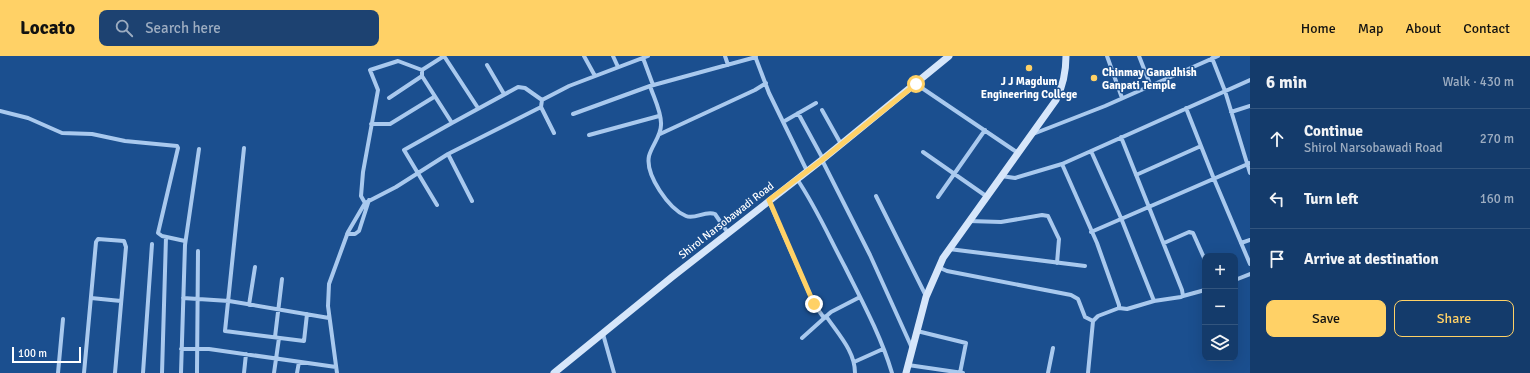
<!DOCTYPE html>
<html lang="en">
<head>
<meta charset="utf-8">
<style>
  body { margin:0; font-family:Signika,sans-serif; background:#1d4271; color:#f1f3f6 }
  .controls { position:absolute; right:12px; bottom:12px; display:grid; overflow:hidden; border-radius:8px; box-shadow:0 4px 16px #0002 }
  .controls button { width:36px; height:36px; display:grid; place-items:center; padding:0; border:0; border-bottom:1px solid #33557e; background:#143b6b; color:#f1f3f6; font:20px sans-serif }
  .scale { position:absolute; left:12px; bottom:10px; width:69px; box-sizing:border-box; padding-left:4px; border:2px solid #fff; border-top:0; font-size:11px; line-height:14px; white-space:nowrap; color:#fff; -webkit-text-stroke:3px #1b4f8f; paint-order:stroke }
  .stop { position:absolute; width:12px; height:12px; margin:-9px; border:3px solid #ffd166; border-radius:50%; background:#fff }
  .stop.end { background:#ffd166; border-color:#fff; box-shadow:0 1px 4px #0008 }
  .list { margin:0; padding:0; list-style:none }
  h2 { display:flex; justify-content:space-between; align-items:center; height:52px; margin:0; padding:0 16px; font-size:17px }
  h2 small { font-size:13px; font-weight:400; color:#9dadc1 }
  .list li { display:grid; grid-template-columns:26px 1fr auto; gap:12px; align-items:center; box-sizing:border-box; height:60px; padding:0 16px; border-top:1px solid #33557e }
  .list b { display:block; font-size:15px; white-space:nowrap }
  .list p { margin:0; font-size:13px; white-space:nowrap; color:#9dadc1 }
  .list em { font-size:13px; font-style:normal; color:#9dadc1 }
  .actions { display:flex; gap:8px; padding:12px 16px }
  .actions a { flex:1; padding:9px 0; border:1px solid #ffd166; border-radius:8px; text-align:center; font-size:14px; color:#ffd166 }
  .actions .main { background:#ffd166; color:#111 }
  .icon { flex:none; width:22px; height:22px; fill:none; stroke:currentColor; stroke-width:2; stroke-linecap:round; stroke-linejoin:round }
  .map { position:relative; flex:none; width:1250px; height:317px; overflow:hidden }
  header { display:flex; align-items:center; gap:24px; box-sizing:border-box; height:56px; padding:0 20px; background:#ffd166; color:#111 }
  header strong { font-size:19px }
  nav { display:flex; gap:22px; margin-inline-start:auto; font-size:14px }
  .search { width:280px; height:36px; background:#1d4271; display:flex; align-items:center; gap:10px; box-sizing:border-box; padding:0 14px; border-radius:8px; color:#9dadc1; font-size:15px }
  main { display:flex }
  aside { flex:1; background:#143b6b }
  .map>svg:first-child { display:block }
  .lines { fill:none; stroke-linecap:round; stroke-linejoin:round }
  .minor { stroke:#a9c9ee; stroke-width:4 }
  .secondary { stroke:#d6e6fa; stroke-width:7 }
  .route { stroke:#ffd166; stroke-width:5 }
  .poi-dot { fill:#ffd166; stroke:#1b4f8f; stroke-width:1.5 }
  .labels { text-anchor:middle; stroke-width:3; stroke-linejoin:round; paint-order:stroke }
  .poi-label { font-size:11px; font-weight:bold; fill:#fff; stroke:#1b4f8f; text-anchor:start }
  .street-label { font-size:11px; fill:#fff; stroke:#1b4f8f }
</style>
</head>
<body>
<header>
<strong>Locato</strong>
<div class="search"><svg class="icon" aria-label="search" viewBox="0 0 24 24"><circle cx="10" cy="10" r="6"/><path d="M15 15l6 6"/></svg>Search here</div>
<nav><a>Home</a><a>Map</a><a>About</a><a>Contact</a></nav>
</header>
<main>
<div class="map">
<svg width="1250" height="317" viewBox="0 0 1250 317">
  <rect width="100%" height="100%" fill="#1b4f8f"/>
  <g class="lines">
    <path class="minor" d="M444,0L478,52
      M584,0L595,20
      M613,0L618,11
      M725,0L728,9
      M755,0L769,37L807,115
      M1107,0L1122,42
      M1139,0L1150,28
      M643,2L653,29
      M1212,2L1225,35L1250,117
      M487,9L504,38
      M422,14L444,0
      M916,28L1018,97
      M650,30C654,42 662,57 661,69C661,80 652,89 649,100C645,119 669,153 686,160C695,164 705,154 715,158L728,177
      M389,42L422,20
      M541,51L554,77
      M1186,52L1214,123L1250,208
      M822,54L841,88
      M0,55L28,62L62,77L92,78L125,85L177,90L178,92L158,177L162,180L185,185
      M1231,56L1250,50
      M798,57L823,103
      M573,58L650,30L756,1
      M783,66L816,47
      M452,67L518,31L525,32L542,44
      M371,68H390L434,41
      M660,78L755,34L766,27
      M1033,78L1105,50L1218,0
      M589,79L659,60
      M244,92L225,275L304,285L307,258
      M1091,95L1121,162L1154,245L1181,241L1183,240L1182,234L1121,81
      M923,96L986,140
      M448,98L472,145
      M822,104L870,199L912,292
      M1062,108L1097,187L1119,249V252L1098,260L1093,265L1088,317
      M1136,119L1201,90
      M1001,120L1015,122L1062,108L1250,24
      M797,123C816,151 829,181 845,211C862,245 881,280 892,317
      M876,140L926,240
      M938,141L985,74
      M769,145L814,248L824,262
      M365,147L361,140L363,116L378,34L370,14L398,5L422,14V20L452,67L404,94L437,149
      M969,165L1001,166L1042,159L1048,160L1059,183L1057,207
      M1091,176L1250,107
      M347,178H355L359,175L369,144
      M1164,187L1189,176L1193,177L1205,204
      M1241,187L1250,184
      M949,193L1085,210
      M938,211L947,215L1071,239L1078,243L1085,261L1093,265
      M1235,224L1250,218
      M1183,240L1205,234
      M91,242L121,245
      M183,242L229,245L329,262
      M249,249L255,211
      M1119,252L1127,253L1154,245
      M826,260C838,278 855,295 855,317
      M917,275L966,287L960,317
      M603,278L614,317
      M275,281L282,223
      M802,282L831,256L860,241
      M181,293H209L336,311
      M854,306L883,293
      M908,309L963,317
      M58,317L63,263
      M84,317L96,186L98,183L124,185L126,191L115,317
      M143,317L152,188
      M162,317L166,181
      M181,317L185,189L199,93
      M197,317L198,195
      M244,317L246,298
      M274,317L279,282
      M297,317L299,306
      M337,317L328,250L329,228L348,176L365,147L396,131L448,98L541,51L542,44L569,30L648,0
      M1048,317L1053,292"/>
    <path class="secondary" d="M554,317L672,221L823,103L949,0
      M906,317L926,241L943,202L1056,44C1063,30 1066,16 1066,0"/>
  </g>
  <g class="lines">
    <path class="route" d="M814,248L769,144L822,104L916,28"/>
  </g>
  <g class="poi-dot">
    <circle cx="1029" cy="12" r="4"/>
    <circle cx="1094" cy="22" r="4"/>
  </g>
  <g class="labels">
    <g class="poi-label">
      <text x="1102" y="20">Chinmay Ganadhish<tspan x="1102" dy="13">Ganpati Temple</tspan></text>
      <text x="1029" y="29" text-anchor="middle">J J Magdum<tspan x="1029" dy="13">Engineering College</tspan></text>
    </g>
    <g class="street-label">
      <text transform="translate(726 164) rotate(-38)" y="4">Shirol Narsobawadi Road</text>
    </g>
  </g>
</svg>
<div class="controls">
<button>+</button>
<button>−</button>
<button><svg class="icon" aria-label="layers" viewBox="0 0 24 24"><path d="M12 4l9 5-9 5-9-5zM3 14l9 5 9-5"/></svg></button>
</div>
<div class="scale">100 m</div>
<div class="stop" style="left:916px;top:28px"></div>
<div class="stop end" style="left:814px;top:248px"></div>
</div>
<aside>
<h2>6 min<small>Walk · 430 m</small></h2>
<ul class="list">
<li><svg class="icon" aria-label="ahead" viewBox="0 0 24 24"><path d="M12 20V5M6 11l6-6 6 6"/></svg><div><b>Continue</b><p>Shirol Narsobawadi Road</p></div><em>270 m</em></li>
<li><svg class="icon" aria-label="left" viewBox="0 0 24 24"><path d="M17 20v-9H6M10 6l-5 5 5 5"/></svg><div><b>Turn left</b></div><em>160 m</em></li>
<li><svg class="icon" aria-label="arrive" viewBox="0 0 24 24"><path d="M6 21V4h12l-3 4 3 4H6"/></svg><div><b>Arrive at destination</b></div></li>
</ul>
<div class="actions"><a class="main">Save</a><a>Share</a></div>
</aside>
</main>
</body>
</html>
